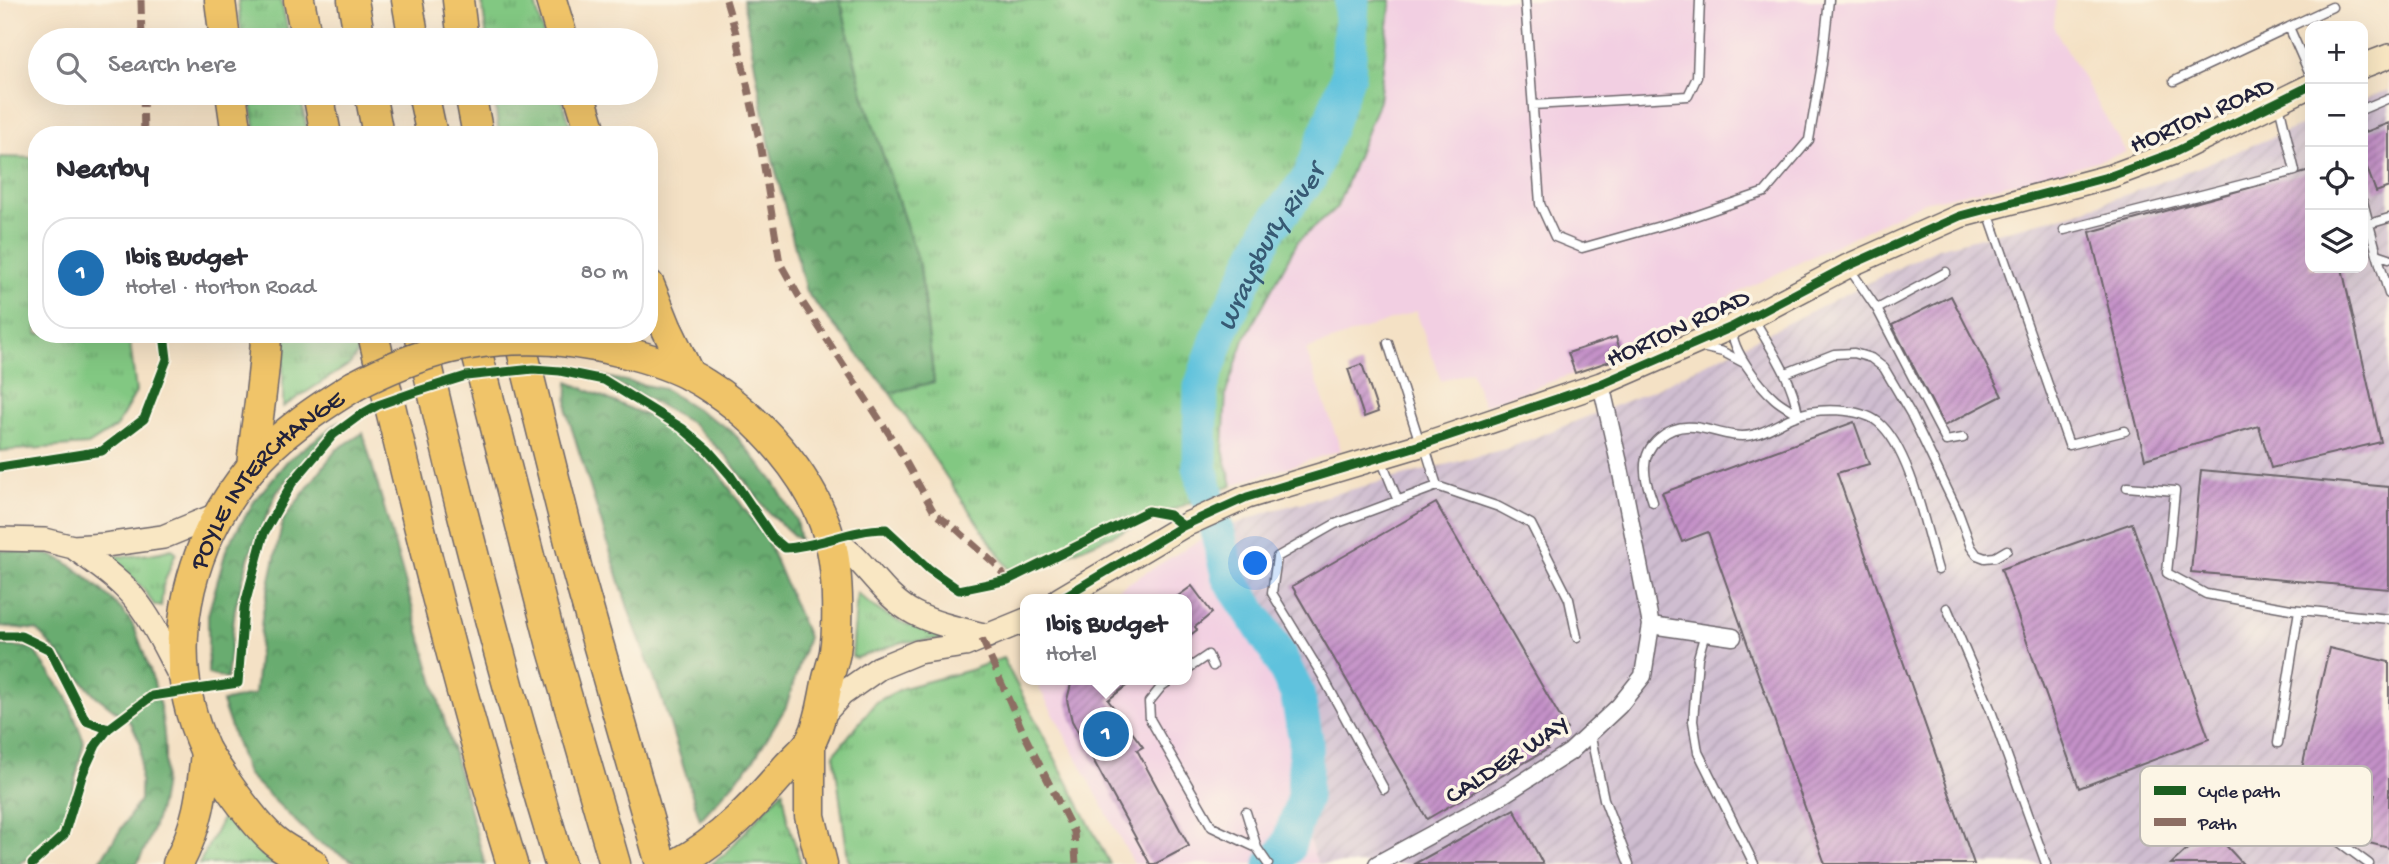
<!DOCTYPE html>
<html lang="en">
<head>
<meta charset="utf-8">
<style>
  body { margin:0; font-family:"Gochi Hand",sans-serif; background:#f2f2f3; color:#2b2b33 }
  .controls { position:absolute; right:21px; top:21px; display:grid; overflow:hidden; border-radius:14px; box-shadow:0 7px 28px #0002 }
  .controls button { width:63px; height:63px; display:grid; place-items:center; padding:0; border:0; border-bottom:2px solid #e1e1e2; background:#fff; color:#2b2b33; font:35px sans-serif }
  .you { position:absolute; left:1256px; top:564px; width:24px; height:24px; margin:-18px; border:5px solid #fff; border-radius:50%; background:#1a73e8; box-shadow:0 0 0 10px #1a73e833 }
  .badge { display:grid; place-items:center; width:46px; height:46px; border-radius:50%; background:#1f6fb2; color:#fff; font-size:23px; font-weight:700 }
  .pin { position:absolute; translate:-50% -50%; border:4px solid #fff; box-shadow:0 2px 7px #0006 }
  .popup { position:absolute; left:1020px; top:594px; width:172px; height:91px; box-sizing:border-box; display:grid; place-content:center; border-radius:14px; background:#fff; filter:drop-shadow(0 2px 5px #0005); font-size:23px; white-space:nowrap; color:#7c7c81 }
  .popup b { font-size:26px; color:#2b2b33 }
  .popup::after { content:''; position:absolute; left:50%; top:100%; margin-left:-14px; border:14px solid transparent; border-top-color:#fff }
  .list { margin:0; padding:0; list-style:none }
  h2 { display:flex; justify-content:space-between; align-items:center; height:91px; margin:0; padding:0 28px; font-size:30px }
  h2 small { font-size:23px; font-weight:400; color:#7c7c81 }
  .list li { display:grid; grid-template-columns:46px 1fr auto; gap:21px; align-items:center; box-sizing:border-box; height:112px; margin:0 14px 14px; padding:0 14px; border:2px solid #e1e1e2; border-radius:28px }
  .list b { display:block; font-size:26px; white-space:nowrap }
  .list p { margin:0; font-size:23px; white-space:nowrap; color:#7c7c81 }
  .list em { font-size:23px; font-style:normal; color:#7c7c81 }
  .icon { flex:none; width:38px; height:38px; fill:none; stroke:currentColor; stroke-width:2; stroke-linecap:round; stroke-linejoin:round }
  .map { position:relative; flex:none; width:2389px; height:864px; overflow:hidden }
  .search { position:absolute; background:#fff; box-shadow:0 7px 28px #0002; left:28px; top:28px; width:630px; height:77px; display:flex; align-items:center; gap:18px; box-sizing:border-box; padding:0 24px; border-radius:38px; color:#7c7c81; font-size:26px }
  .panel { position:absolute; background:#fff; box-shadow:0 7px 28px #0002; left:28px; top:126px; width:630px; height:217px; border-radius:28px }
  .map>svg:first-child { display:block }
  .built { fill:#f2cfe2 }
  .industrial { fill:url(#industrial-furrows) }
  .grass { fill:url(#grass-tufts); stroke:#52755e; stroke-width:2 }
  .forest { fill:url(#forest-crowns); stroke:#466756; stroke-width:2 }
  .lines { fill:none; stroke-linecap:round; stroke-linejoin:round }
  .river { stroke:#5fc2dd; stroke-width:35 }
  .building { fill:url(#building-hatch) }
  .lane-casing { stroke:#6c656b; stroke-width:11 }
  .street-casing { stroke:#6c656b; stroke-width:19 }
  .secondary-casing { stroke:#6c656b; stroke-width:26 }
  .highway-casing { stroke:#6c656b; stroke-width:33 }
  .lane { stroke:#fff; stroke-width:8 }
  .street { stroke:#fff; stroke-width:16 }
  .secondary { stroke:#f9e7c3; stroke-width:23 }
  .highway { stroke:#f0c469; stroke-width:30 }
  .highway-bridge-casing { stroke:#6c656b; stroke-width:33; stroke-linecap:butt }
  .highway-bridge { stroke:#f0c469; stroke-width:30 }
  .quiet { stroke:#8d6e63; stroke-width:7; stroke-dasharray:14 7; stroke-linecap:butt }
  .cycleway-casing { stroke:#fcf5e5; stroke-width:13 }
  .cycleway { stroke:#1b5e20; stroke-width:9 }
  .labels { text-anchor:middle; stroke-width:7; stroke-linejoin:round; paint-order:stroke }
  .street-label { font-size:26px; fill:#22223b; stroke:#fcf5e5 }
  .water-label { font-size:28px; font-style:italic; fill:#375a74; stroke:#fcf5e5 }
  .key { fill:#fcf5e5; stroke:#bbb6b2; stroke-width:2 }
  .key-label { font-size:19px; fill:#22223b }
</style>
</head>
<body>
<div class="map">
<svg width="2389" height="864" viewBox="0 0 2389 864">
  <defs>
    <pattern id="industrial-furrows" width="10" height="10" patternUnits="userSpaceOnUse" patternTransform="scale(1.75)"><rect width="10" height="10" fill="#cfbdd0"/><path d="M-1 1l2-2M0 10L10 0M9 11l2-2" fill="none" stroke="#b1a2b4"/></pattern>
    <pattern id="grass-tufts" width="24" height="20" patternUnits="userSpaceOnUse" patternTransform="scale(1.75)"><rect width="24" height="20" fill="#82c882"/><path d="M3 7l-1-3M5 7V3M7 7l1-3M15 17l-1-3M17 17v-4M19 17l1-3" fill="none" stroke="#6aa26c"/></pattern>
    <pattern id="forest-crowns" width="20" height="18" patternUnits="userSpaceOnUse" patternTransform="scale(1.75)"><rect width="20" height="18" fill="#69ac70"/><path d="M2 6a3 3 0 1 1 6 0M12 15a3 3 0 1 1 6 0" fill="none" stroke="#568c5d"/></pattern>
    <pattern id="building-hatch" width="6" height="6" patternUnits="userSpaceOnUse" patternTransform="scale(1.75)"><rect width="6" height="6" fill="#c491c8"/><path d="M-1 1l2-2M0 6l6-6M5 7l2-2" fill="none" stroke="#9f76a4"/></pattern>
  </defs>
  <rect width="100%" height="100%" fill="#fcf5e5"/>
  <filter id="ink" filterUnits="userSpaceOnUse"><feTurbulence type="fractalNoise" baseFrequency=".0143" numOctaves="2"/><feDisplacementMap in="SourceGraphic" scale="14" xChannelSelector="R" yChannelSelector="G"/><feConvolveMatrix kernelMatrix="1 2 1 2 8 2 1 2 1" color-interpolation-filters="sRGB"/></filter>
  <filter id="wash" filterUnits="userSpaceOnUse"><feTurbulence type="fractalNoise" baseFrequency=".00686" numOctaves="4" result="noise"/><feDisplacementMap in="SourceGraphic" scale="28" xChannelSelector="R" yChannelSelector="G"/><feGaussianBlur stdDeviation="1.57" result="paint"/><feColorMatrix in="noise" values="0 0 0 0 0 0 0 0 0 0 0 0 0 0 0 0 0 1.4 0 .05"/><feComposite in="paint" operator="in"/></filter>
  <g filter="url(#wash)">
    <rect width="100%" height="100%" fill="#f4e1c5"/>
    <path class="built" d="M1391,0H2056L2054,28L2126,152L2046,176L1924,202L1657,332L1665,338L1622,357L1484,405L1471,371L1441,381L1416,311L1306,350L1341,450L1232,485L1223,450L1226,393L1244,340L1298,241L1337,207L1379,101Z
      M1211,533L1233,608L1290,706L1297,728L1298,769L1295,803L1318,864H1134L1035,680H1186V599H1102Z"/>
    <path class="industrial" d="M2389,90V864H1318L1295,803L1298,769L1297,728L1290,706L1233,608L1211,533L1270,511L1509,448L1649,392L1938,248L2075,213L2169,179L2310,122V268H2363V99Z"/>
    <path class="grass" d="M238,0H281L290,40H242Z
      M482,0H534L545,40H487Z
      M840,0H1391L1379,101L1337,207L1298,241L1244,340L1226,393L1223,450L1232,485L1014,577L890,393L934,382L920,268L863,94Z
      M250,93H300L308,135H256Z
      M494,93H560L573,135H499Z
      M0,157L37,158V334H129L136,392L116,427L88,445L0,451Z
      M283,334H355L362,347L350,364L283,407Z
      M172,549L176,552L163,586L161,607L154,605C147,594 140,583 129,575C120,567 110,564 102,555C126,558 148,556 172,549Z
      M857,593C888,623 925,633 967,638L903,642L856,658L852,656Z
      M1003,658L1110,864H851L848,859L834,754L876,702L903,688L970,670Z
      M783,790L788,821L801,864H711L724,855Z
      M227,809L255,842L283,864H199Z"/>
    <path class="forest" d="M743,0H840L863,94L920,268L934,382L890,393L806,292L770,148Z
      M601,376L664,389L732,431L774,482L796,520L800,541L769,513L726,456L691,423L646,398Z
      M568,382L662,422L717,471L767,540L808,637L786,707L753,761L700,820L663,702L629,611L567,413Z
      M340,421L277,492L249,556L235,609L227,679L208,674V615L227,547L255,500L288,460Z
      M363,433L485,864H358L316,841L247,774L222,702L255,694L262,617L283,520L336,450Z
      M0,550C19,551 40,550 58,558C71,564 83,574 93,583C107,595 121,607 131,622C137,632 141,645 145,657C172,724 174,799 137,864H98L140,800L141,744L131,723L95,695L37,630L0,626Z
      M0,645L32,648L67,697L84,742L65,824L35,855L18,864H0Z"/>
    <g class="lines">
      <g class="river">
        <path id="s1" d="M1207,495L1200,467L1201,387L1221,330L1269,229L1310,177L1348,75L1352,0"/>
        <path d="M1217,530L1229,578L1277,652L1297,693L1306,740L1304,798L1287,849L1272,864"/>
      </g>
    </g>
    <g id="blocks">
      <path class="building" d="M2389,123V187L2376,192L2363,157V133Z
        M2310,171V268H2342L2381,442L2271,468L2259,426L2145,459L2090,232Z
        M1951,296L2002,396L1944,426L1892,325Z
        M1616,337L1622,357L1575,373L1568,353Z
        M1362,364L1378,412L1364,417L1348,369Z
        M1854,422L1869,464L1837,473L1974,864H1825L1708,532L1682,542L1662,493Z
        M2201,470L2389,487V589L2191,572Z
        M1436,503L1567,729L1544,741L1548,749L1427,819L1292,586Z
        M2132,523L2209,739L2079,788L2001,569Z
        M1192,586L1212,613L1195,627L1197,630L1186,638V599H1174Z
        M2329,648L2389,662V848L2365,842L2375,794L2300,777Z
        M1072,680H1134L1108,700L1143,747L1137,750L1189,846L1155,864H1150L1072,721L1067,700Z
        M1514,809L1543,864H1414Z
        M2210,828L2243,864H2171Z"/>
    </g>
  </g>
  <g filter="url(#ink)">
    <use href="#blocks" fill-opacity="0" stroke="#6c656b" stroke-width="2"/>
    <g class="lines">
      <defs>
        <path id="lane" d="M1525,0L1540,204L1555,237L1582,248L1692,217L1765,192L1809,140L1822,64L1829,0
          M2310,75L2289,27L2332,7
          M2174,81L2289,27
          M1533,105L1688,96L1697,77L1700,0
          M2363,109L2389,98
          M2363,202L2377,254L2389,258
          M1988,212L2069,445L2125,431
          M2369,224L2389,218
          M2064,230L2295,171L2279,105
          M2377,254L2389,294
          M1849,268L1877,309L1946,441L1963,438
          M1877,309L1946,272
          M1753,318C1772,350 1792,378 1798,414
          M1732,328C1731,350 1759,385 1775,399C1782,405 1790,409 1798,414
          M1388,343L1420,443
          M1701,347L1723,352L1744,363
          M1786,373L1834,354L1854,353L1871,358L1884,368L1911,414L1958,512L1971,547L1977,555L1985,558L1995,557L2007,550
          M1425,447L1437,486
          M1381,459L1398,501
          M2127,487L2175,491L2167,573L2206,594L2291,609L2389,619
          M1653,502C1650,492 1645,482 1645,471C1643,444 1669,424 1694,427C1713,429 1732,439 1752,435C1768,432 1781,421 1796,416C1817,407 1860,408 1878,422C1910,448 1926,530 1938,570
          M1947,608L1990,708L2046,864
          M1705,633L1698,658L1693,721L1698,752L1754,864
          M1186,670L1208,655L1213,666
          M1171,680L1162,686L1149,702L1150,719L1212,827L1257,848
          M1590,733L1604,799L1629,864
          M2278,743L2299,610
          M1384,789L1323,677L1272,593L1277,557L1335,524L1437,486L1499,507L1531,524L1569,599L1577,637
          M2206,808C2224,791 2231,775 2258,782L2369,864
          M1246,812L1257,848L1268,864"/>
        <path id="street" d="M1651,625L1733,637
          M1377,864L1498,798L1570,752L1619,706L1643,676L1651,625L1619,463L1601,384"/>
        <path id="secondary" d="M2363,66L2389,56
          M829,536C837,542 847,549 855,557C874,576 889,600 914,613C937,625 964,630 988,636
          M0,539L45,540L73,547L105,545L163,537L219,514
          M73,547C96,564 121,580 138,603C157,627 169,657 184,683
          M1060,599L1183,526L1247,497L1424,444L1601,384L1732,327L1848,266L1960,216L2111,176L2173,153L2310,86
          M821,717L842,694L879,668L918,652L965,645L1026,620"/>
        <g id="highway">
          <path d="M220,0L225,40"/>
          <path d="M299,0L307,40"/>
          <path d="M353,0L360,40"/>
          <path d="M407,0L414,40"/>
          <path d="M458,0L463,40"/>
          <path d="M551,0L563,40"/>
          <path d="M231,93L237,135"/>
          <path d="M318,93L326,135"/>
          <path d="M370,93L378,135"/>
          <path d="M423,93L432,135"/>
          <path d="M470,93L478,135"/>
          <path d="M579,93L592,135"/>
          <path d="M649,285L666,327L689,375"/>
          <path d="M373,334C415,512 458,690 512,864"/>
          <path d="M420,334C460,513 507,689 560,864"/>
          <path d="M472,334L552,646L615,864"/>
          <path d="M518,334L577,570L661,864"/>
          <path d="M554,340C600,345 665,358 705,384C757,416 812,476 829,537C838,566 839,622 835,652C833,663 829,673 827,683C823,702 821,721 812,739C807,749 795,758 787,767C755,804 721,841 677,864"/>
          <path d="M252,467C256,423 265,379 266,334"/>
          <path d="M810,742V816L822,864"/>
          <path d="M178,864C198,826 202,794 206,752"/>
          <path id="s2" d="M313,864C301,857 287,851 276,842C260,830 237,798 225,781C219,771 211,761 205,750C161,654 185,548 251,468C279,434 317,409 354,386"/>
        </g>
      </defs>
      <use href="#lane" class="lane-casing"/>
      <use href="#street" class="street-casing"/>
      <use href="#secondary" class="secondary-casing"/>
      <use href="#highway" class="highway-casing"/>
      <use href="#lane" class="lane"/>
      <use href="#street" class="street"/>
      <use href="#secondary" class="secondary"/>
      <use href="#highway" class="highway"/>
      <defs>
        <path id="highway-bridge" d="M354,386C420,351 479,335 554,340"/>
      </defs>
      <use href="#highway-bridge" class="highway-bridge-casing"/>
      <use href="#highway-bridge" class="highway-bridge"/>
      <path class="quiet" d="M141,0L142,40
        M726,0L736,33L761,149L780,263L801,300L897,446L935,514L954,527L995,564L1008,580
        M143,93L144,135
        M982,639L1025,736L1074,832L1076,864"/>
      <defs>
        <path id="cycleway" d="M0,467L102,451L144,419L167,359L164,334
          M1060,599L1183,526L1247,497L1424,444L1601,384L1732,327L1848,266L1960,216L2111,176L2173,153L2310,86
          M0,636H21L50,650L86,721L108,729
          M32,864L64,835L83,773L96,745L108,729L152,696L238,683L244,608L264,533L292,483L333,435L360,415L378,405L415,392L466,376L533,369L560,371L604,380L682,428L708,450L730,475L773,538L785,548C820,546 851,529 886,529L929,569L959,590L1008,580L1148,511L1169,515L1183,526"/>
      </defs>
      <use href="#cycleway" class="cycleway-casing"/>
      <use href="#cycleway" class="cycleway"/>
    </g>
  </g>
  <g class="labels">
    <g class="street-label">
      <text transform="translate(2201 113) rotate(-24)" y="9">HORTON ROAD</text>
      <text transform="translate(1677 326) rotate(-25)" y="9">HORTON ROAD</text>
      <text dy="9" stroke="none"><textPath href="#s2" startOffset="462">POYLE INTERCHANGE</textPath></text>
      <text transform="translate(1506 758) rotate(-33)" y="9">CALDER WAY</text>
    </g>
    <g class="water-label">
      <text dy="10" stroke="none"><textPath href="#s1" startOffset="266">Wraysbury River</textPath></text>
    </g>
  </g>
  <rect x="2140" y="766" width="232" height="80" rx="10" class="key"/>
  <rect x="2154" y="786" width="32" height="9" fill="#1b5e20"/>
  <rect x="2154" y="818" width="32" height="8" fill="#8d6e63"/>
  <g class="key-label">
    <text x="2198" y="797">Cycle path</text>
    <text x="2198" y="829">Path</text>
  </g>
</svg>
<div class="controls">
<button>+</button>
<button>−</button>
<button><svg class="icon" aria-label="locate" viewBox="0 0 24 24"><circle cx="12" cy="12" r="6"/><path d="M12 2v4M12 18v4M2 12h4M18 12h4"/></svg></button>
<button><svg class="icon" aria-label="layers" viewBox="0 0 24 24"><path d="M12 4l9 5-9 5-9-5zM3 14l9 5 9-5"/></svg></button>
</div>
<div class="you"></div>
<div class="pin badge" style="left:1106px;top:734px">1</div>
<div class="popup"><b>Ibis Budget</b>Hotel</div>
<div class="search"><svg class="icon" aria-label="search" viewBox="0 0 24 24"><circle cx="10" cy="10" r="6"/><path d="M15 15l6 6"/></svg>Search here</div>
<section class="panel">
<h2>Nearby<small></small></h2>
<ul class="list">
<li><span class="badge">1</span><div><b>Ibis Budget</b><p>Hotel · Horton Road</p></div><em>80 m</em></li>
</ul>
</section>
</div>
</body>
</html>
